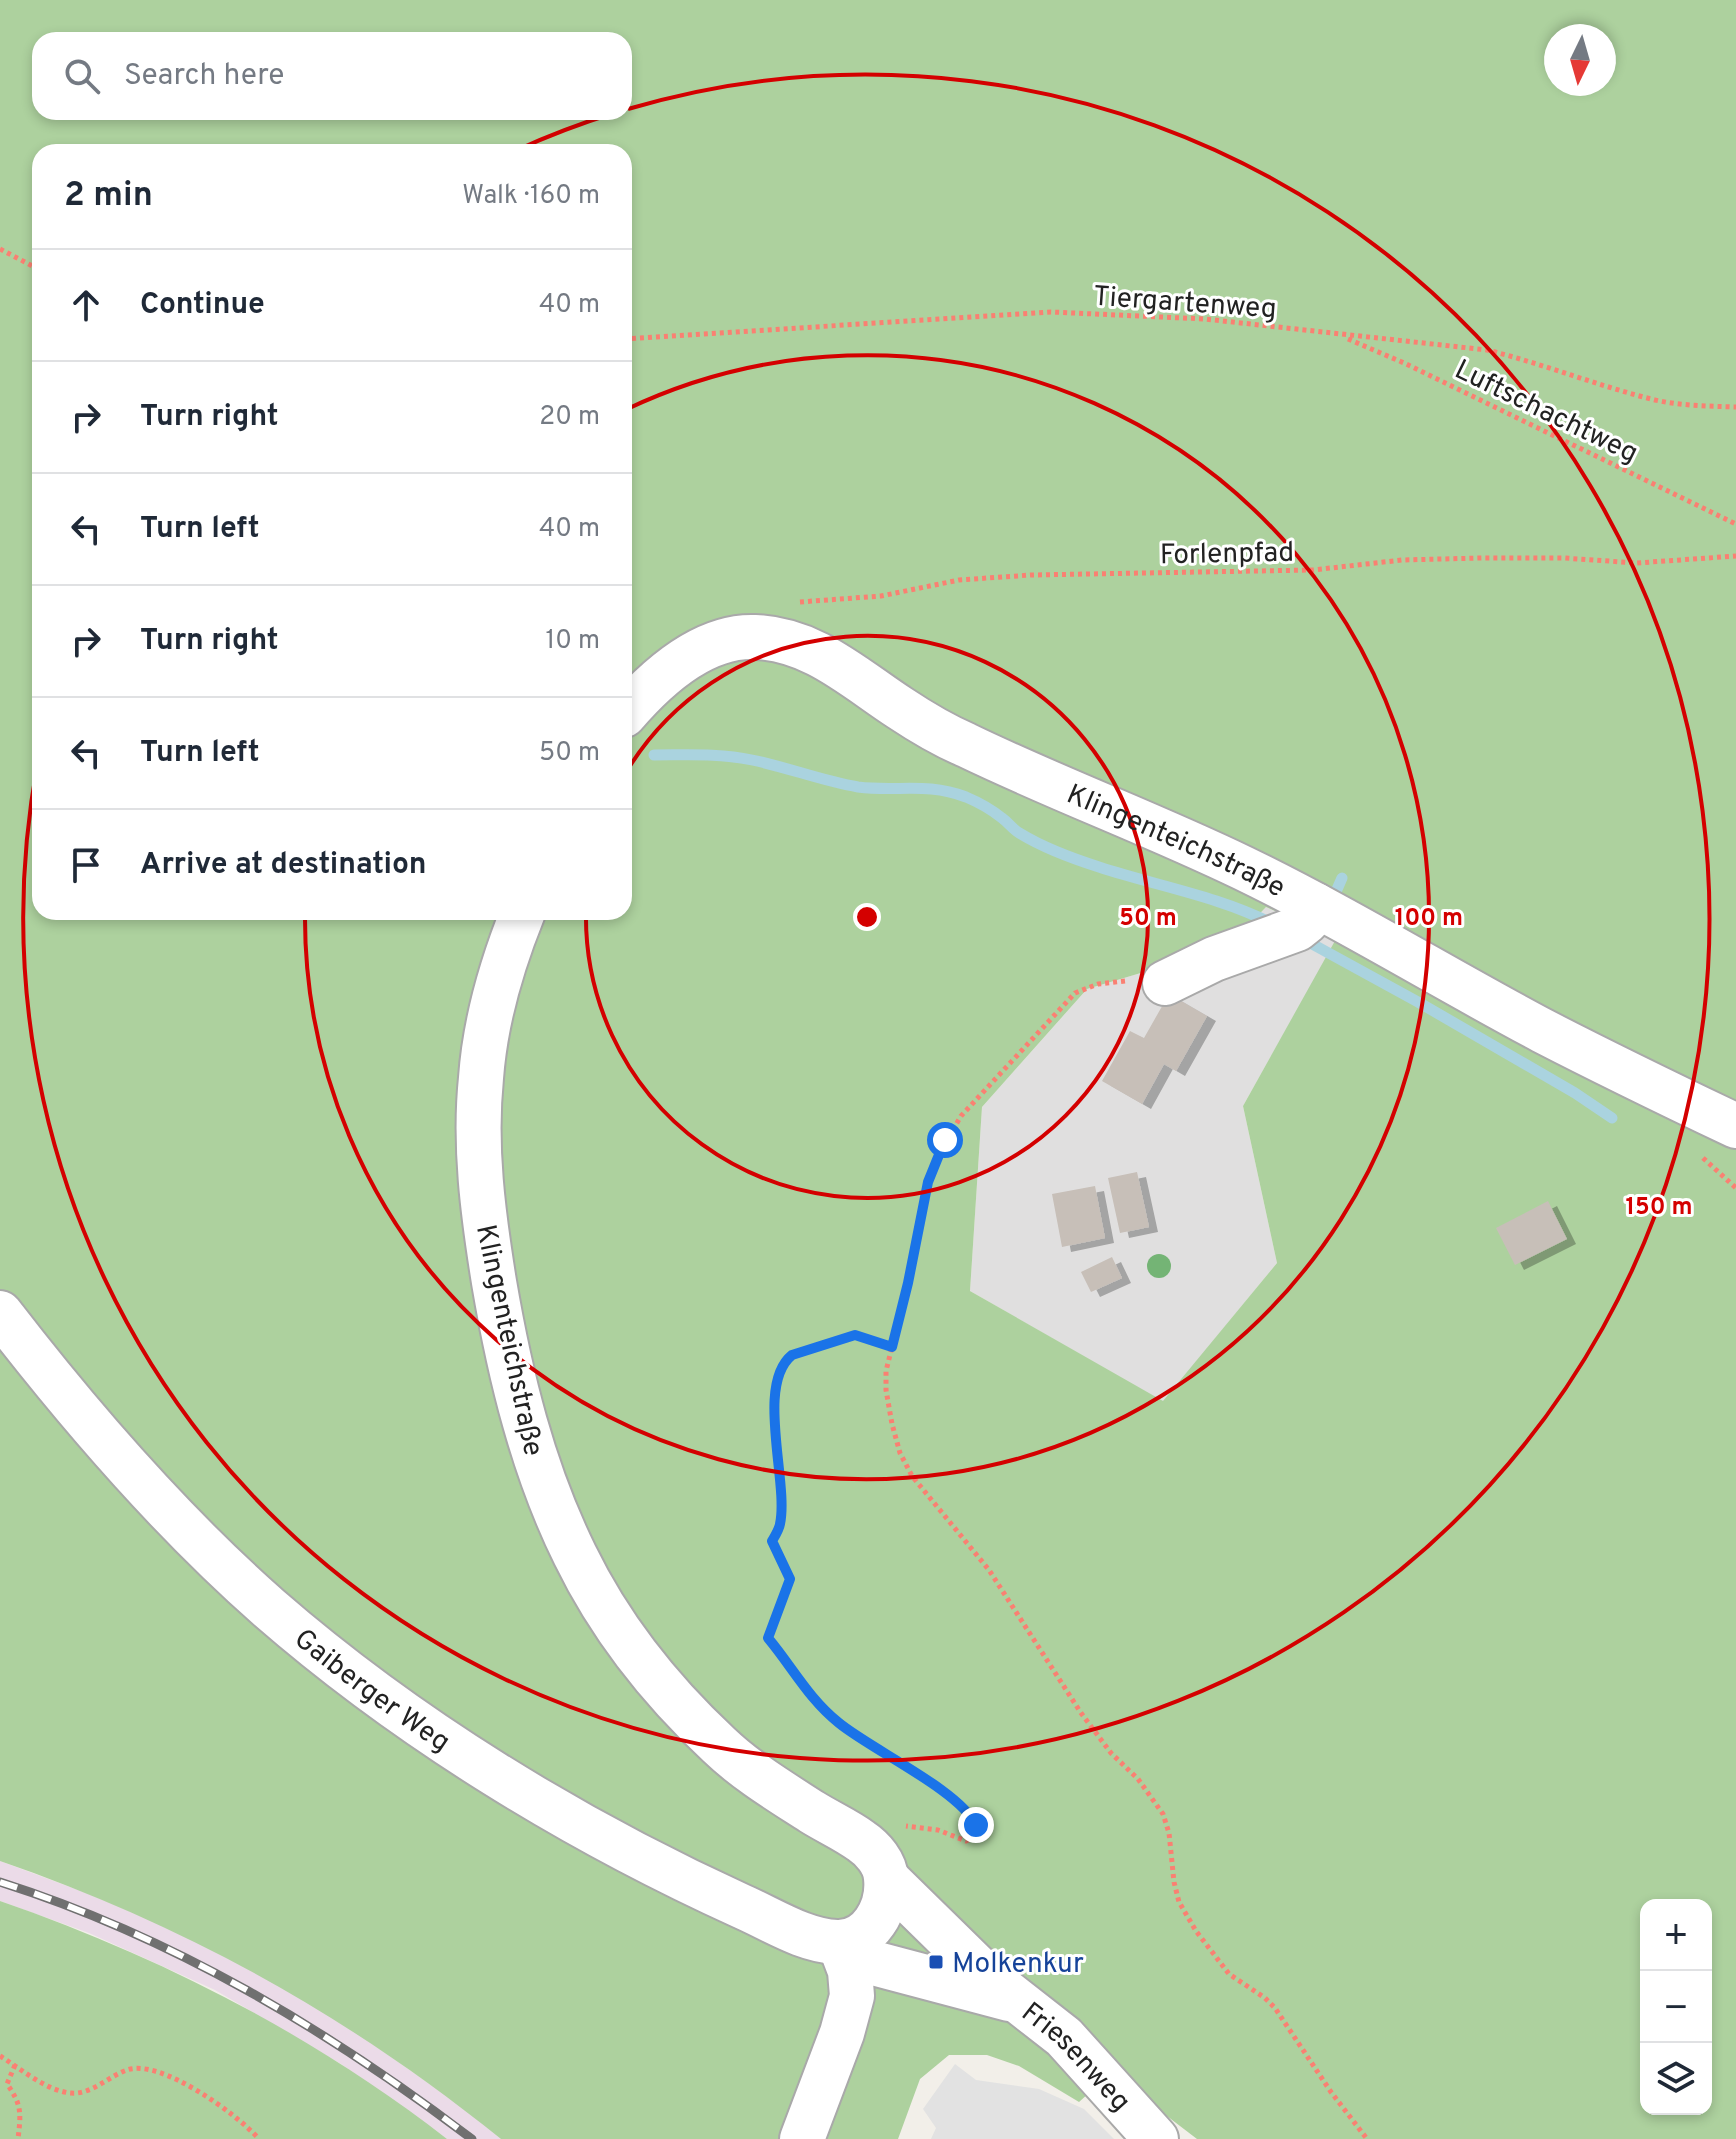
<!DOCTYPE html>
<html lang="en">
<head>
<meta charset="utf-8">
<style>
  body { margin:0; font-family:Overpass,sans-serif; background:#f2f2f3; color:#1f2937 }
  .controls { position:absolute; right:24px; bottom:24px; display:grid; overflow:hidden; border-radius:16px; box-shadow:0 4px 12px #0003 }
  .controls button { width:72px; height:72px; display:grid; place-items:center; padding:0; border:0; border-bottom:2px solid #e0e1e3; background:#fff; color:#1f2937; font:40px sans-serif }
  .compass { position:absolute; left:1544px; top:24px; width:72px; height:72px; border-radius:50%; background:#fff; box-shadow:0 4px 12px #0003; rotate:185deg }
  .stop { position:absolute; width:24px; height:24px; margin:-18px; border:6px solid #1a73e8; border-radius:50%; background:#fff }
  .stop.end { background:#1a73e8; border-color:#fff; box-shadow:0 2px 8px #0008 }
  .list { margin:0; padding:0; list-style:none }
  h2 { display:flex; justify-content:space-between; align-items:center; height:104px; margin:0; padding:0 32px; font-size:34px }
  h2 small { font-size:26px; font-weight:400; color:#747a83 }
  .list li { display:grid; grid-template-columns:52px 1fr auto; gap:24px; align-items:center; box-sizing:border-box; height:112px; padding:0 32px; border-top:2px solid #e0e1e3 }
  .list b { display:block; font-size:30px; white-space:nowrap }
  .list em { font-size:26px; font-style:normal; color:#747a83 }
  .icon { flex:none; width:44px; height:44px; fill:none; stroke:currentColor; stroke-width:2; stroke-linecap:round; stroke-linejoin:round }
  .map { position:relative; flex:none; width:1736px; height:2139px; overflow:hidden }
  .search { position:absolute; background:#fff; box-shadow:0 4px 12px #0003; left:32px; top:32px; width:600px; height:88px; display:flex; align-items:center; gap:20px; box-sizing:border-box; padding:0 28px; border-radius:24px; color:#747a83; font-size:30px }
  .panel { position:absolute; background:#fff; box-shadow:0 4px 12px #0003; left:32px; top:144px; width:600px; height:776px; border-radius:24px }
  .map>svg:first-child { display:block }
  .residential { fill:#e0dfdf }
  .industrial { fill:#ebdbe8 }
  .forest { fill:#add19e; fill-rule:evenodd }
  .parking { fill:#e2e2e2 }
  .lines { fill:none; stroke-linecap:round; stroke-linejoin:round }
  .stream { stroke:#aad3df; stroke-width:11 }
  .building { fill:#c7bfb8; filter:url(#shadow) }
  .minor-casing { stroke:#a9a9a9; stroke-width:48 }
  .path { stroke:#fa8072; stroke-width:5; stroke-dasharray:4 4; stroke-linecap:butt }
  .minor { stroke:#fff; stroke-width:44 }
  .rail-casing { stroke:#707070; stroke-width:9 }
  .rail { stroke:#fff; stroke-width:6; stroke-dasharray:18; stroke-linecap:butt }
  .tree { fill:#74b475 }
  .route { stroke:#1a73e8; stroke-width:10 }
  .ring { fill:none; stroke:#d40000; stroke-width:4 }
  .transit-dot { fill:#1a4fb4; stroke:#fff; stroke-width:3 }
  .labels { text-anchor:middle; stroke-width:6; stroke-linejoin:round; paint-order:stroke }
  .street-label { font-size:28px; fill:#222; stroke:#fff }
  .transit-label { font-size:28px; fill:#164399; stroke:#fff; text-anchor:start }
  .centre { fill:#d40000; stroke:#fff; stroke-width:4 }
  .ring-label { font-size:24px; text-anchor:middle; font-weight:bold; fill:#d40000; stroke:#fff; stroke-width:6; stroke-linejoin:round; paint-order:stroke }
</style>
</head>
<body>
<div class="map">
<svg width="1736" height="2139" viewBox="0 0 1736 2139">
  <defs>
    <filter id="shadow"><feDropShadow dx="9" dy="5" stdDeviation="0" flood-color="#0004"/></filter>
  </defs>
  <rect width="100%" height="100%" fill="#f2efe9"/>
  <path class="residential" d="M1266,907L1337,939L1243,1106L1277,1263L1163,1402L970,1291L982,1107L1087,989L1228,947Z"/>
  <path class="industrial" d="M0,1861L89,1894L183,1934L282,1987L335,2018L384,2052L458,2104L501,2139H447L341,2064L215,1990L89,1933L0,1901Z"/>
  <path class="forest" d="M0,0H1736V2139H1197L1163,2113L1120,2065L1079,2102L1019,2066L987,2055H949L920,2079L898,2139H501C347,2015 187,1926 0,1861ZM1556,36H1604V84H1556ZM40,40H624V112H40ZM40,152H624V912H40ZM1266,907L1336,939L1243,1106L1277,1263L1163,1401L970,1291L982,1107L1087,989L1228,947ZM1646,1905H1706V2109H1646Z
    M0,1901C161,1957 312,2034 447,2139H0Z"/>
  <path class="parking" d="M955,2064L976,2080L1039,2089L1084,2109L1114,2139H931L936,2128L923,2109Z"/>
  <g class="lines">
    <path class="stream" d="M654,755C687,755 720,753 752,760C787,767 822,781 858,787C898,792 926,782 966,797C978,802 992,810 1002,818C1009,823 1013,830 1021,834C1044,848 1074,859 1099,867C1157,886 1218,896 1273,924
      M1335,894L1342,878
      M1303,939L1418,1002L1575,1093L1612,1118"/>
  </g>
  <path class="building" d="M1169,994L1207,1016L1176,1071L1164,1064L1142,1104L1102,1081L1130,1031L1144,1038Z
    M1137,1172L1149,1227L1120,1233L1108,1178Z
    M1095,1186L1105,1238L1062,1247L1052,1194Z
    M1548,1201L1567,1239L1515,1265L1496,1228Z
    M1112,1257L1122,1278L1091,1292L1081,1272Z"/>
  <g class="lines">
    <defs>
      <g id="minor">
        <path id="s1" d="M624,715C656,678 703,635 755,637C813,639 854,678 900,708C921,722 943,735 966,745C1057,789 1152,824 1243,868C1346,918 1443,978 1543,1031C1607,1064 1671,1095 1736,1126"/>
        <path d="M1165,983L1214,959L1297,929L1307,921L1315,905"/>
        <path id="s2" d="M0,1313C81,1418 169,1520 269,1608C408,1729 574,1830 741,1906C771,1919 804,1941 837,1942C870,1943 889,1908 886,1878C885,1863 873,1849 861,1841C846,1830 828,1822 812,1812C781,1792 746,1771 719,1745C661,1691 610,1627 575,1555C533,1470 510,1376 494,1282C483,1214 474,1146 481,1078C485,1022 502,964 523,912"/>
        <path id="s3" d="M887,1879L986,1976L1064,2037L1156,2139"/>
        <path d="M839,1942L862,1960L1009,1999"/>
        <path d="M802,2139L842,2033L852,1996L850,1971L839,1942"/>
      </g>
    </defs>
    <use href="#minor" class="minor-casing"/>
    <path class="path" d="M0,249L40,270
      M624,339L1051,312L1205,319L1487,350C1544,364 1598,386 1655,400C1682,406 1709,406 1736,407
      M1348,339L1404,363L1736,524
      M800,602L881,596L959,580L1031,575L1313,570L1402,560L1482,558H1564L1637,563L1736,556
      M1125,981L1098,984L1075,993L961,1116L935,1161L928,1182L908,1283L886,1371V1390L892,1424L900,1453L912,1476L989,1570L1081,1713L1111,1753L1138,1779L1163,1814L1169,1833L1174,1882L1179,1902L1196,1931L1229,1974L1265,1998L1275,2008L1331,2092L1367,2139
      M1703,1158L1736,1188
      M892,1347L855,1335L792,1355C755,1385 789,1482 780,1524C779,1530 775,1536 772,1541L790,1579L768,1638C793,1667 809,1699 839,1723C864,1744 969,1798 976,1826C978,1831 976,1832 974,1837L966,1841L938,1830L906,1826
      M0,2056C20,2068 46,2091 71,2093C91,2095 109,2076 127,2070C160,2058 237,2114 259,2139
      M15,2065L7,2084C22,2105 21,2113 18,2139"/>
    <use href="#minor" class="minor"/>
    <defs>
      <path id="rail" d="M0,1882C173,1937 328,2030 472,2139"/>
    </defs>
    <use href="#rail" class="rail-casing"/>
    <use href="#rail" class="rail"/>
  </g>
  <circle class="tree" cx="1159" cy="1266" r="12"/>
  <g class="lines">
    <path class="route" d="M945,1140L928,1182L908,1283L892,1347L855,1335L792,1355C755,1385 789,1482 780,1524C779,1530 775,1536 772,1541L790,1579L768,1638C793,1668 808,1698 839,1723C872,1750 959,1790 976,1825"/>
  </g>
  <g class="ring">
    <path d="M625 774A281 281 0 1 1 586 912"/>
    <path d="M625 410A562 562 0 1 1 305 912"/>
    <path d="M517 150A843 843 0 0 1 614 113M628 109A843 843 0 1 1 39 756"/>
  </g>
  <rect class="transit-dot" x="928" y="1954" width="16" height="16" rx="4"/>
  <g class="labels">
    <g class="street-label">
      <text transform="translate(1185 301) rotate(4)" y="10">Tiergartenweg</text>
      <text transform="translate(1547 410) rotate(26)" y="10">Luftschachtweg</text>
      <text transform="translate(1227 552) rotate(-1)" y="10">Forlenpfad</text>
      <text dy="10" stroke="none"><textPath href="#s1" startOffset="628">Klingenteichstraße</textPath></text>
      <text transform="translate(511 1340) rotate(78)" y="10">Klingenteichstraße</text>
      <text dy="10" stroke="none"><textPath href="#s2" startOffset="532">Gaiberger Weg</textPath></text>
      <text dy="10" stroke="none"><textPath href="#s3" startOffset="260">Friesenweg</textPath></text>
    </g>
    <g class="transit-label">
      <text x="952" y="1972">Molkenkur</text>
    </g>
  </g>
  <circle cx="867" cy="917" r="12" class="centre"/>
  <g class="ring-label">
    <text x="1148" y="925">50 m</text>
    <text x="1429" y="925">100 m</text>
    <text x="1659" y="1214">150 m</text>
  </g>
</svg>
<div class="controls">
<button>+</button>
<button>−</button>
<button><svg class="icon" aria-label="layers" viewBox="0 0 24 24"><path d="M12 4l9 5-9 5-9-5zM3 14l9 5 9-5"/></svg></button>
</div>
<svg class="compass" viewBox="-18 -18 36 36"><path d="M0-13l5 13h-10z" fill="#e53935"/><path d="M0 13l5-13h-10z" fill="#747a83"/></svg>
<div class="stop" style="left:945px;top:1140px"></div>
<div class="stop end" style="left:976px;top:1825px"></div>
<div class="search"><svg class="icon" aria-label="search" viewBox="0 0 24 24"><circle cx="10" cy="10" r="6"/><path d="M15 15l6 6"/></svg>Search here</div>
<section class="panel">
<h2>2 min<small>Walk · 160 m</small></h2>
<ul class="list">
<li><svg class="icon" aria-label="ahead" viewBox="0 0 24 24"><path d="M12 20V5M6 11l6-6 6 6"/></svg><div><b>Continue</b></div><em>40 m</em></li>
<li><svg class="icon" aria-label="right" viewBox="0 0 24 24"><path d="M7 20v-9h11M14 6l5 5-5 5"/></svg><div><b>Turn right</b></div><em>20 m</em></li>
<li><svg class="icon" aria-label="left" viewBox="0 0 24 24"><path d="M17 20v-9H6M10 6l-5 5 5 5"/></svg><div><b>Turn left</b></div><em>40 m</em></li>
<li><svg class="icon" aria-label="right" viewBox="0 0 24 24"><path d="M7 20v-9h11M14 6l5 5-5 5"/></svg><div><b>Turn right</b></div><em>10 m</em></li>
<li><svg class="icon" aria-label="left" viewBox="0 0 24 24"><path d="M17 20v-9H6M10 6l-5 5 5 5"/></svg><div><b>Turn left</b></div><em>50 m</em></li>
<li><svg class="icon" aria-label="arrive" viewBox="0 0 24 24"><path d="M6 21V4h12l-3 4 3 4H6"/></svg><div><b>Arrive at destination</b></div></li>
</ul>
</section>
</div>
</body>
</html>
